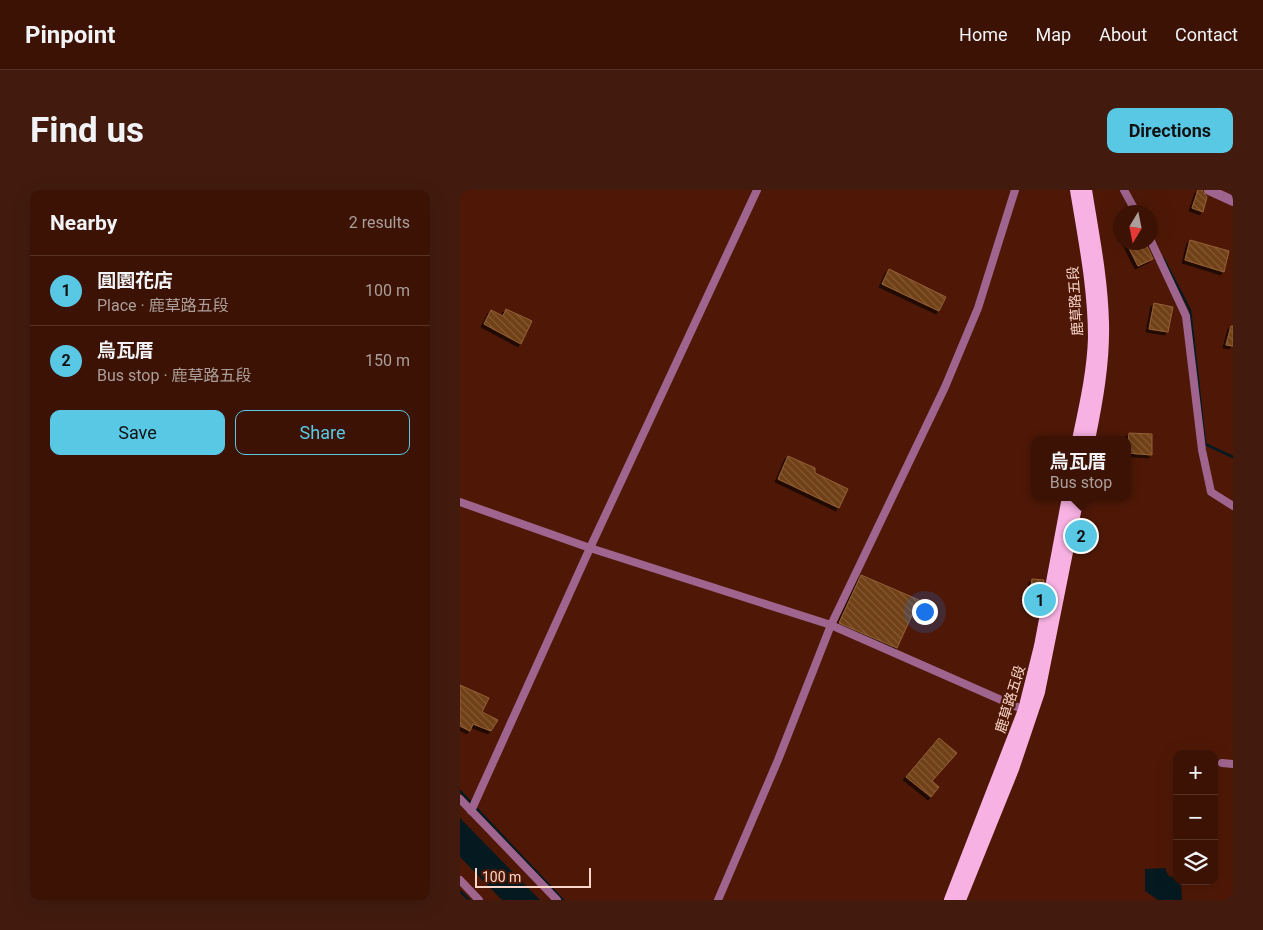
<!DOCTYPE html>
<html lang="en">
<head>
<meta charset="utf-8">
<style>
  body { margin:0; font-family:Roboto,"Noto Sans TC",sans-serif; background:#421b0e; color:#f1f3f6 }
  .controls { position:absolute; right:15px; bottom:15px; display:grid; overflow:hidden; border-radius:10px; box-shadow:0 5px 20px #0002 }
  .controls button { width:45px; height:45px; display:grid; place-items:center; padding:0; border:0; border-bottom:1px solid #543226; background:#3b1204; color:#f1f3f6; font:25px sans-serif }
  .compass { position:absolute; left:653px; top:15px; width:45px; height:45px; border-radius:50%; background:#3b1204; box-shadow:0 5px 20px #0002; rotate:190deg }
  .scale { position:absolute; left:15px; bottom:12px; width:116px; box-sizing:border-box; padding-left:5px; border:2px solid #fad5ca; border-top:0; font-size:14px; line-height:18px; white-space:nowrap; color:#fad5ca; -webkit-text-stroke:4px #4f1806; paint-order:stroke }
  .you { position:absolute; left:464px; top:421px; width:18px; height:18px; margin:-12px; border:4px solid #fff; border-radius:50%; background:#1a73e8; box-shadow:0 0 0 8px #1a73e833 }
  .badge { display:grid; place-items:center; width:32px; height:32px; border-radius:50%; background:#59c8e5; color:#111; font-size:16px; font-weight:700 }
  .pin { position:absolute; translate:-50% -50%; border:2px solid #fff; box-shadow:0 1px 5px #0006 }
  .popup { position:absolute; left:571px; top:246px; width:100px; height:65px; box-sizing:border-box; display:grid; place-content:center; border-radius:10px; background:#3b1204; filter:drop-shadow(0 1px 4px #0005); font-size:16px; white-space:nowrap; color:#ac9e9a }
  .popup b { font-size:19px; color:#f1f3f6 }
  .popup::after { content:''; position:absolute; left:50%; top:100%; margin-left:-10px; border:10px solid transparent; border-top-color:#3b1204 }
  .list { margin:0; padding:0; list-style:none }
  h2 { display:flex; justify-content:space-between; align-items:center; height:65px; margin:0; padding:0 20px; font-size:21px }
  h2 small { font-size:16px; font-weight:400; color:#ac9e9a }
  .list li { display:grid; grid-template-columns:32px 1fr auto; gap:15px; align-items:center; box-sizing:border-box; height:70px; padding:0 20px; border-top:1px solid #543226 }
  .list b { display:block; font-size:19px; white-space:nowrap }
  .list p { margin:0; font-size:16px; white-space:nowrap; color:#ac9e9a }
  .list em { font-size:16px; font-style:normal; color:#ac9e9a }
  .actions { display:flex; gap:10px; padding:15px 20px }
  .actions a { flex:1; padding:11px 0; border:1px solid #59c8e5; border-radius:10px; text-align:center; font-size:18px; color:#59c8e5 }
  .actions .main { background:#59c8e5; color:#111 }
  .icon { flex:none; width:28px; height:28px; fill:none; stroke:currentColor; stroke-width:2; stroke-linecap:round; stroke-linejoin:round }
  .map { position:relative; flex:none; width:773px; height:710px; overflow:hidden; border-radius:10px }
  header { display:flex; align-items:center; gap:30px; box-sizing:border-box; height:70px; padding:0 25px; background:#3b1204; border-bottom:1px solid #543226 }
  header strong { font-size:24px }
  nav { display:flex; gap:28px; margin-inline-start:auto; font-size:18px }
  .intro { display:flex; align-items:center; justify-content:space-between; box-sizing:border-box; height:120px; padding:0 30px }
  h1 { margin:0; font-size:35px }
  .button { padding:12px 22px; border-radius:10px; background:#59c8e5; color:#111; font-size:18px; font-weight:700 }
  main { display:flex; gap:30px; padding:0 30px }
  aside { flex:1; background:#3b1204; border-radius:10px; box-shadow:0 5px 20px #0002 }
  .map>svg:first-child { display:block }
  .water { fill:#051a20 }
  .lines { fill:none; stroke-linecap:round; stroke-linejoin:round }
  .stream { stroke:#051a20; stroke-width:2.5 }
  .building { fill:url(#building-back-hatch); stroke:#956138; filter:url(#shadow) }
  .minor { stroke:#9f658f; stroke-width:8 }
  .tertiary { stroke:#9f658f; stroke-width:10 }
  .primary { stroke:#f8b1e3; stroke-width:12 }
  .labels { text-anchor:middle; stroke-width:4.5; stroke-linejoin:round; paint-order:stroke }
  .street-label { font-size:14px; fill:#fad5ca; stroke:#4f1806 }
</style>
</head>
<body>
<header>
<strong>Pinpoint</strong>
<nav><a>Home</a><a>Map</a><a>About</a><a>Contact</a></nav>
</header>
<div class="intro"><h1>Find us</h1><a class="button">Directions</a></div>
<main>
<aside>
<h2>Nearby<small>2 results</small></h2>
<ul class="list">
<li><span class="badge">1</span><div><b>圓園花店</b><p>Place · 鹿草路五段</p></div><em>100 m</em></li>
<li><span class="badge">2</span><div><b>烏瓦厝</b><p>Bus stop · 鹿草路五段</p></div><em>150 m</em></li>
</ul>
<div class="actions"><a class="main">Save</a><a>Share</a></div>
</aside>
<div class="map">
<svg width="773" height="710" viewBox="0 0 773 710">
  <defs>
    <pattern id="building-back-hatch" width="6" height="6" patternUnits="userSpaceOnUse" patternTransform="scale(1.25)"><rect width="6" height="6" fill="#703f15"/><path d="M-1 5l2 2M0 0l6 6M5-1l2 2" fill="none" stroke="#855a36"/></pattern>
    <filter id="shadow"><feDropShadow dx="-3" dy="3" stdDeviation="0" flood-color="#0009"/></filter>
  </defs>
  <rect width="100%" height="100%" fill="#4f1806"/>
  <path class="water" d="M0,628L80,710H42L0,667Z
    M705,678L708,685L721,691L722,710H698L685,701V679Z"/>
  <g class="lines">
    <path class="stream" d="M703,68L730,120L745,254L773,267
      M0,601L103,710
      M0,701L9,710"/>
  </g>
  <path class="building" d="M738,0H742L747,7L743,22L732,18Z
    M730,50L769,61L764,82L725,70Z
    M666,52H685L693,69L678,76Z
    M429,79L486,107L479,121L422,94Z
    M694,113L713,117L708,142L689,139Z
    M46,119L72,131L61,154L24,134L31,120L43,126Z
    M771,136H773V156L766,155Z
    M669,243L692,244V265L667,263Z
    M328,266L355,278V283L388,299L379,318L318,289Z
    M401,385L459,410L437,458L379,433Z
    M572,389L584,390L580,413L569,411Z
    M0,495L29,508L22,522L38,530L31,541L13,534L10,541L0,536Z
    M479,548L497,563L472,591L479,597L471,607L446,587Z"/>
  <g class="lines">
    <path class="minor" d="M664,0L676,22
      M690,49L726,126L742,260L751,302L773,316
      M0,312L130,358L371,435L564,520
      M762,573L773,574
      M0,609L97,710
      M11,621L130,358L297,0
      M0,690L19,710
      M258,710L318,570L371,435L485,197L518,118L555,0"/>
    <path class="tertiary" d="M749,0L773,11"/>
    <path class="primary" d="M616,0C624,49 634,98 634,148C633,182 625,216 618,250
      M626,0C633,44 642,88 643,133C644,172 637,211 629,250
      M490,710L564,520L580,456L608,307
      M500,710L553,579L579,502L618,307"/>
  </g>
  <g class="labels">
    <g class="street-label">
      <text transform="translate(615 111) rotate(-94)" y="5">鹿草路五段</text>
      <text transform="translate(550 509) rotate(-73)" y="5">鹿草路五段</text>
    </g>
  </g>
</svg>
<div class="controls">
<button>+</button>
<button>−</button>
<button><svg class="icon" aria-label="layers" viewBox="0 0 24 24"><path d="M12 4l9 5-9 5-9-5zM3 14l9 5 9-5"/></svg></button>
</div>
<svg class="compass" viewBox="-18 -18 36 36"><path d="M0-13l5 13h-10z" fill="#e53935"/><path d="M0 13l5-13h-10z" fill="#ac9e9a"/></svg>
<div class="scale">100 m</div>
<div class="you"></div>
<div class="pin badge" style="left:580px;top:410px">1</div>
<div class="pin badge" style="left:621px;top:346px">2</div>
<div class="popup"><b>烏瓦厝</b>Bus stop</div>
</div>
</main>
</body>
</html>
